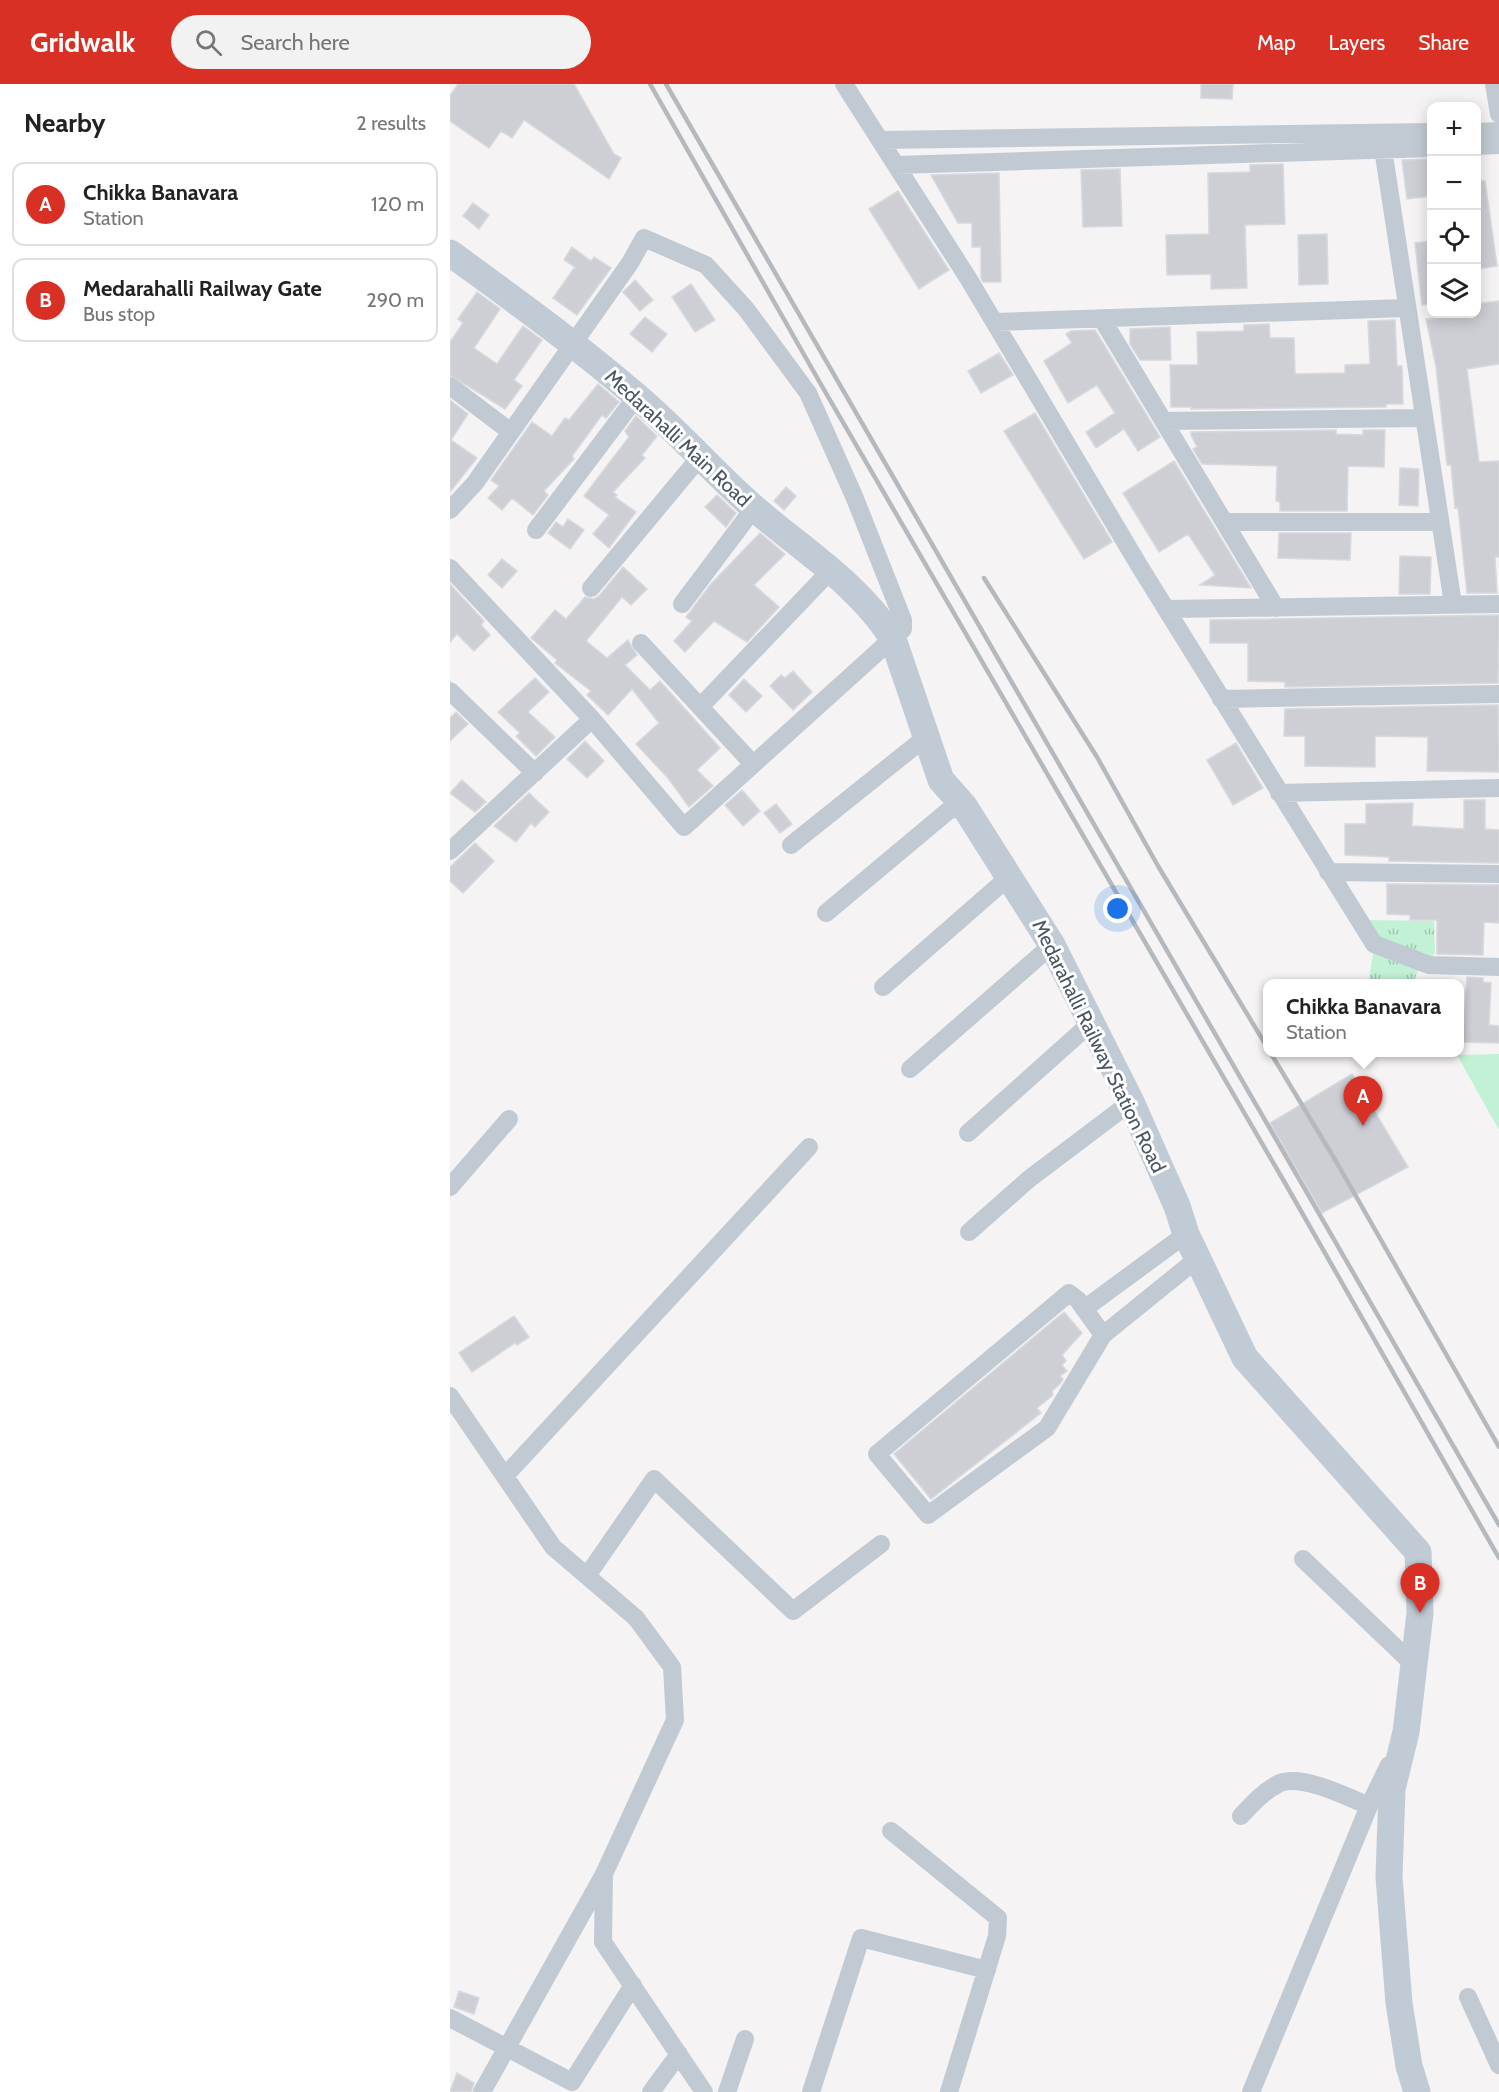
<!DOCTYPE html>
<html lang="en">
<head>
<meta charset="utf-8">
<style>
  body { margin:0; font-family:Cabin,sans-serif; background:#f2f2f2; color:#222 }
  .controls { position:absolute; right:18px; top:18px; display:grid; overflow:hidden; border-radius:12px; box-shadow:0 3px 15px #0003 }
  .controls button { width:54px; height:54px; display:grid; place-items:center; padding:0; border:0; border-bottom:2px solid #e0e0e0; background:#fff; color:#222; font:30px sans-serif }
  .you { position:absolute; left:668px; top:825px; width:21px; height:21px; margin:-15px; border:4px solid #fff; border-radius:50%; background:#1a73e8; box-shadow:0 0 0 9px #1a73e833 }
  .badge { display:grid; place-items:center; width:39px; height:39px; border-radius:50%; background:#d93025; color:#fff; font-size:20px; font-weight:700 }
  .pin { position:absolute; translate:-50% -50px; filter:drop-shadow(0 2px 3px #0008) }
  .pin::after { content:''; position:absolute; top:32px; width:21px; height:18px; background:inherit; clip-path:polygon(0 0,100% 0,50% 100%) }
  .popup { position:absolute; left:813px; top:895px; width:201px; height:78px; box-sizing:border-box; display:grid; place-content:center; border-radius:12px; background:#fff; filter:drop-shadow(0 2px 4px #0005); font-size:20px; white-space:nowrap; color:#767676 }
  .popup b { font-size:22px; color:#222 }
  .popup::after { content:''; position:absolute; left:50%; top:100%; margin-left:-12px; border:12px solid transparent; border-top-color:#fff }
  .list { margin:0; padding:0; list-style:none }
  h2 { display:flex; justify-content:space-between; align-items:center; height:78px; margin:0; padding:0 24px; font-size:26px }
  h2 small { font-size:20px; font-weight:400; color:#767676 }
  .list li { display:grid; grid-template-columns:39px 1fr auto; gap:18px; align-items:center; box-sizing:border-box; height:84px; margin:0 12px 12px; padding:0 12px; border:2px solid #e0e0e0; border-radius:12px }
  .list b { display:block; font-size:22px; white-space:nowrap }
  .list p { margin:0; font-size:20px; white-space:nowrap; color:#767676 }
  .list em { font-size:20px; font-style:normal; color:#767676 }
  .icon { flex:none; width:33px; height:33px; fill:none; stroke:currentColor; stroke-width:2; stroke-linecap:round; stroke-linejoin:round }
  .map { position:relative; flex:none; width:1049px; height:2008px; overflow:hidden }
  header { display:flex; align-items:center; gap:36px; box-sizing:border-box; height:84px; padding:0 30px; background:#d93025; color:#fff }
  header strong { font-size:28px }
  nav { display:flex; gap:33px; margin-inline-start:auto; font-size:21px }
  .search { width:420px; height:54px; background:#f2f2f2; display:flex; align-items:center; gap:15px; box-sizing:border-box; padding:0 21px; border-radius:33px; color:#767676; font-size:22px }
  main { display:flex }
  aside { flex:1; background:#fff }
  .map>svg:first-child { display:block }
  .grass { fill:url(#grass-tufts) }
  .park { fill:#c3f1d5 }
  .building { fill:#cdcfd5; stroke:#d7d9de; stroke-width:1.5 }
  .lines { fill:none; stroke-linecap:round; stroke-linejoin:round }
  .street { stroke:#c1cad2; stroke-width:18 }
  .secondary { stroke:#c1cbd6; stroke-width:27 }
  .rail { stroke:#b5b8bd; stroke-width:4.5 }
  .labels { text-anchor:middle; stroke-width:6; stroke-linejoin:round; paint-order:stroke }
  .street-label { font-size:20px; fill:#4a5661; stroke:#fff }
</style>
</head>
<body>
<header>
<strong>Gridwalk</strong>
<div class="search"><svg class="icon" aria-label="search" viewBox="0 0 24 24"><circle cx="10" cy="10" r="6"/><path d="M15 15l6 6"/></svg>Search here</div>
<nav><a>Map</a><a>Layers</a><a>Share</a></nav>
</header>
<main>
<aside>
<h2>Nearby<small>2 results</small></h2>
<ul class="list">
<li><span class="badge">A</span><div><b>Chikka Banavara</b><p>Station</p></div><em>120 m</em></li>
<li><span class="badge">B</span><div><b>Medarahalli Railway Gate</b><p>Bus stop</p></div><em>290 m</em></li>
</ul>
</aside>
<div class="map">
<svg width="1049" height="2008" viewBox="0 0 1049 2008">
  <defs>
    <pattern id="grass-tufts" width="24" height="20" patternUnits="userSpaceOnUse" patternTransform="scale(1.5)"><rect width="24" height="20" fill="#c3f1d5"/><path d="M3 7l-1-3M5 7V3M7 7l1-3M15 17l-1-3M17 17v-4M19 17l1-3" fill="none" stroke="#a0c6b0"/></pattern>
  </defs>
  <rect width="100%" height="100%" fill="#f5f3f3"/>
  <path class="grass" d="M912,836L984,837L985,869L978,878L926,858Z
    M924,865L970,882L963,899L918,900Z"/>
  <path class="park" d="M1049,970V1046L1007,971Z"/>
  <path class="building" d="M8,0H124L164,70L171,74L159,95L74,36L62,54L51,47L39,64L0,37V12Z
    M751,0H783L782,15L751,14Z
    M981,75V112L957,115L952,76Z
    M833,80L835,140L795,141L797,204L761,205V190L717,191L716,151L759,150L758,89L800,88V81Z
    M670,85L672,142L633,143L631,86Z
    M549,89L551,198H533L531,194V163H522V139H508L481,91Z
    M1026,97H1035L1047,182L1026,185Z
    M448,107L499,186L469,205L419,125Z
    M23,119L39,131L29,145L13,132Z
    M877,150L878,200L849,201L848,151Z
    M981,157V220L972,221L965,159Z
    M122,163L141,177L144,173L161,184L127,231L103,214L125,183L114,176Z
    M185,196L203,216L190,227L173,208Z
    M241,200L265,236L245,248L222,213Z
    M27,208L50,225L24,264L47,280L73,242L92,256L64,296L72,302L55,325L0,291V258L13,239L8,235Z
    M1049,217V280L1017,285L1029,378L1049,377V473H1045L1047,509H1017L1008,423L1005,424L1001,381H997L986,283L976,235L1026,230V220Z
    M195,233L217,250L202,268L180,250Z
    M945,236L947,282H952L953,320H936V323L741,325V323H721L720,281H748L747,248L794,247V241L819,240L820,254H844L845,290L895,289V281L920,280L918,237Z
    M720,243L721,276H690L680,260V245Z
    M645,246L710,353L688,367L674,345L646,364L636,348L665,329L647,301L618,319L594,277L622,259L616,250L621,247Z
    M549,269L563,291L531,309L518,287Z
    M148,300L169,318L156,334L152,331L122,372L124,375L94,407L98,411L83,431L62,414L52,426L38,414L49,402L41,396L82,338L102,352L115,334L119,336Z
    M0,316L18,330L1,356L27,374L0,408Z
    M585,329L662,458L634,475L554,347Z
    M186,332L207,352L192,371L195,374L163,408L167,411L165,413L186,428L159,464L143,450L159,431L134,412L179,353L175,347Z
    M886,346V350L913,351V346H935L934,383L898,382L897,427H830V418L826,417L827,382L752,380L743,365L747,363L741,351V348Z
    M724,377L801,504L750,501L765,491L738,450L709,468L673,409Z
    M950,384L969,385L968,422L949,421Z
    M336,403L346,412L334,426L324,417Z
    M267,411L286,429L276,443L255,423Z
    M118,435L134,446L120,465L98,449L106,438L113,443Z
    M310,449L335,470L304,501L329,523L297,558L264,537L235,568L224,557L242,537L236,533L261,500Z
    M829,449H901L900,476L828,474Z
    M950,472L981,473L980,510H949Z
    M52,475L67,487L52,504L38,491Z
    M173,483L197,505L181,521L172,513L136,557L157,574L178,556L187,571L175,581L200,606L210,597L270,664L247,686L263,702L239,723L218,694L186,660L209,639L182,605L158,631L137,611L141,607L105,579L107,576L81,554L105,526L116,535L135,513L144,515L149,512Z
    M0,500L34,537L31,541L40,551L24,567L7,550L0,558Z
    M1049,531L1048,599L835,603V598L798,597V559H760V536Z
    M343,587L362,608L343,626L320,602L331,591L335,594Z
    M85,594L99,608L78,628L105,653L86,672L66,652L70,649L48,628Z
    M294,595L312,612L296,628L279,611Z
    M1048,621L1049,688L977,687L978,653L925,652V683L855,682V652H834L835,625Z
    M6,628L18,640L0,657V634Z
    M135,657L154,677L137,694L117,675Z
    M786,659L813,704L783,721L757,676Z
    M12,696L36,718L25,728L0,709Z
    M292,706L310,727L293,742L275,721Z
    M79,709L99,728L85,743L81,739L66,758L44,742Z
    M1014,716H1035V745L1049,746V779L939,777V773L895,771V740H916V720L963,719L962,742L1014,745Z
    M326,720L342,740L330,749L314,729Z
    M25,759L44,777L13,809L0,797V783Z
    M937,800L1049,801V839L1034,838L1033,871L987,870V836H960V831L937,830Z
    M1017,893L1033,894V898L1041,899L1039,941L1049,942V959L1012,958L1009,952V940H1014Z
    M902,990L958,1083L872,1129L820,1039Z
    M614,1228L632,1249L612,1271L616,1277L612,1281L617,1287L610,1292L613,1295L610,1300L602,1307L603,1311L587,1324L591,1329L481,1415L444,1370Z
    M64,1232L79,1253L67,1261L65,1259L22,1288L9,1269Z
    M9,1907L29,1914L24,1930L4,1923Z
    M7,1989L24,1999L21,2008H0Z"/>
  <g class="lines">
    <path class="street" d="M394,0L518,194L690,483L924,860L979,881L1049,883
      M1044,0L1049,30
      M1026,48L1049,47
      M430,56L982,48
      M1026,62L1049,61
      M933,65L1003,520
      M446,81L982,64
      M652,235L826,524
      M544,238L956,224
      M0,302L61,348
      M714,337L973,334
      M0,426L25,399L180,179L194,154L256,181L296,225L358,309L404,412L453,536V545L234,743L142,635L0,767
      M775,438H990
      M86,446L187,312
      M0,484L142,635
      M141,504L250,373
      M232,520L304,424
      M716,525L1049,520
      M191,559L303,680
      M0,607L85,689
      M771,615L1049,610
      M250,623L381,486
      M829,709L1049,704
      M341,761L476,653
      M878,788L1049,790
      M376,829L498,727L514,722
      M433,903L560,792
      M460,985L602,861
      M518,1049L642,938
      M0,1103L59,1035
      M519,1148L579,1095L681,1018
      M634,1225L736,1150
      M653,1251L628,1216L619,1209L427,1370L478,1431L597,1344L653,1251L747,1175
      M0,1312L103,1463L186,1534L222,1583L225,1636L154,1790L153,1858L254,2008
      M55,1392L359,1063
      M853,1475L964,1581
      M137,1492L204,1395L343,1527L431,1460
      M791,1732C802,1720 815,1706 830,1699C852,1690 898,1713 919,1722
      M441,1747L548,1834L547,1852L499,2008
      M1018,1913L1049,1981
      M0,1934L122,1998L183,1901
      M32,2008L153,1792
      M201,2008L229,1970
      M277,2008L295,1955
      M361,2008L411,1854L537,1886
      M801,2008L919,1722L939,1681"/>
    <path class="secondary" d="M0,169C63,215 126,260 185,311C227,346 263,388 304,424C350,464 410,501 443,555L491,696L514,722L602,861L681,1018L727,1122L736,1150L795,1274L968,1468L970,1529L956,1648L942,1705L939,1793L949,1919L959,1982L967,2008"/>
    <path class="rail" d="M200,0L373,304L835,1099L1049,1474
      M216,0L1049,1441
      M534,494L647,673L708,782L817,963
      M820,968L887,1079L1049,1363"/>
  </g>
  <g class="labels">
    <g class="street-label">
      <text transform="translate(228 354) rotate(43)" y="7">Medarahalli Main Road</text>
      <text transform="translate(649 962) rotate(64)" y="7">Medarahalli Railway Station Road</text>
    </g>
  </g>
</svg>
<div class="controls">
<button>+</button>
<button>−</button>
<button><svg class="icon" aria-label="locate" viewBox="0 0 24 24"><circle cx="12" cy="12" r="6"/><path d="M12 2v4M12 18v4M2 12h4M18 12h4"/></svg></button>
<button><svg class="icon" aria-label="layers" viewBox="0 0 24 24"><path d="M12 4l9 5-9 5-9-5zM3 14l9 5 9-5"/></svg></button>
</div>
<div class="you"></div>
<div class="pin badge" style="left:913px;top:1042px">A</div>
<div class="popup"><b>Chikka Banavara</b>Station</div>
<div class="pin badge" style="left:970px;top:1529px">B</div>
</div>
</main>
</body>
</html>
